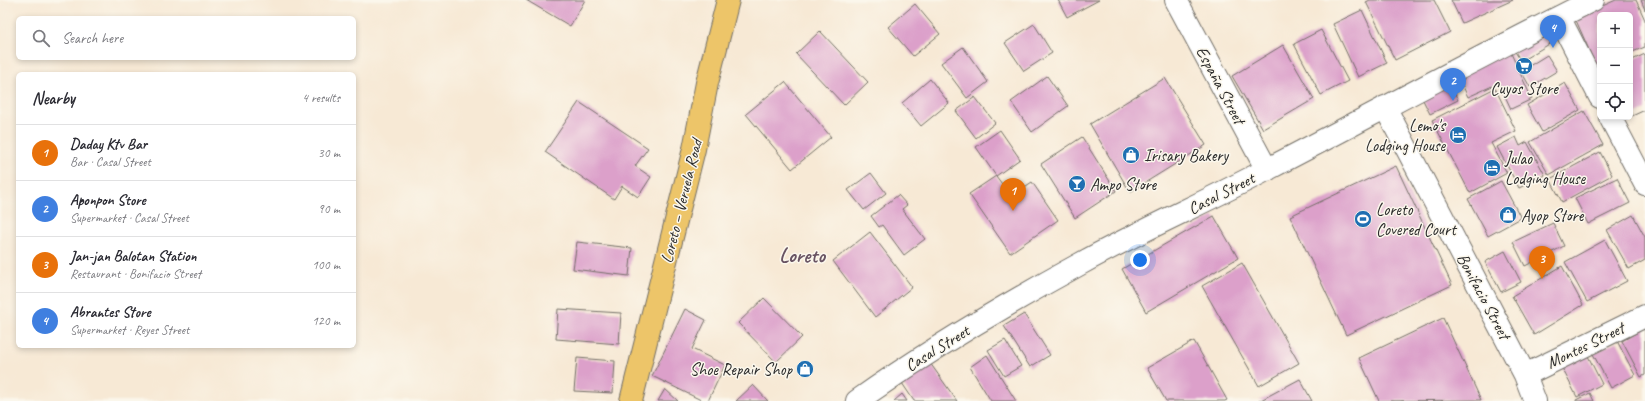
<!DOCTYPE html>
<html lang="en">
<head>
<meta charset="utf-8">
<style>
  body { margin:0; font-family:Caveat,sans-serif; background:#f7f7f7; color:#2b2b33 }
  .controls { position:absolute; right:12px; top:12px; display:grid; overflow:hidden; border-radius:6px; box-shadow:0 2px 6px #0003 }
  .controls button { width:36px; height:36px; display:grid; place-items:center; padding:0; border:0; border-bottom:1px solid #e1e1e2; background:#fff; color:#2b2b33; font:20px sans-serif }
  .you { position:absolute; left:1140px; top:260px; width:14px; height:14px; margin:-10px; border:3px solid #fff; border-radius:50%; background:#1a73e8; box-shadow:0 0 0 6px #1a73e833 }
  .badge { display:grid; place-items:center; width:26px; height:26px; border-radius:50%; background:#ea580c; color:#fff; font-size:13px; font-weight:700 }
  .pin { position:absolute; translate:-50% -33px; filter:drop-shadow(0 1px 2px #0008) }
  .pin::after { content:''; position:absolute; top:21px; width:14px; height:12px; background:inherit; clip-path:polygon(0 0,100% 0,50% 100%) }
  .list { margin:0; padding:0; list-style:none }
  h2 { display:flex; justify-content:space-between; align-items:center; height:52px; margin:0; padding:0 16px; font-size:17px }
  h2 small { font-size:13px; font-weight:400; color:#7c7c81 }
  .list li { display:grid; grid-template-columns:26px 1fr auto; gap:12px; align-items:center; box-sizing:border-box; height:56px; padding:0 16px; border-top:1px solid #e1e1e2 }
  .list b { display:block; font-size:15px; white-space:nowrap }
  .list p { margin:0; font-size:13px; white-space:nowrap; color:#7c7c81 }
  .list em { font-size:13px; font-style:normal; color:#7c7c81 }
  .icon { flex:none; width:22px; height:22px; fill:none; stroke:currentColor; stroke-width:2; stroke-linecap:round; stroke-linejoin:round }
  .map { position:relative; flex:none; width:1645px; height:401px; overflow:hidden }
  .search { position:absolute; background:#fff; box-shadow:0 2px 6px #0003; left:16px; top:16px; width:340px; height:44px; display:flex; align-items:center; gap:10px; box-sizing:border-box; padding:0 14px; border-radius:6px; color:#7c7c81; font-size:15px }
  .panel { position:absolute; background:#fff; box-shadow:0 2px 6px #0003; left:16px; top:72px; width:340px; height:276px; border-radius:6px }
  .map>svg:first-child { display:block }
  .building { fill:#dca0ca }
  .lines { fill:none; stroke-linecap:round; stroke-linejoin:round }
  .minor-casing { stroke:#726e66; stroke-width:24 }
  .major-casing { stroke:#726e66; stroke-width:24 }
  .minor { stroke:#fff; stroke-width:22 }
  .major { stroke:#edc569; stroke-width:22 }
  .labels { text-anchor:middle; stroke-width:3; stroke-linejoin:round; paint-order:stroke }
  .street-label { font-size:17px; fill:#2b2b2b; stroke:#fbf7ec }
  .poi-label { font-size:17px; fill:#2b2b2b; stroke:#fbf7ec; text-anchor:start }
  .district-label { font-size:21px; font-weight:bold; fill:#695463; stroke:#fbf7ec }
</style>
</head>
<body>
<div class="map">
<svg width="1645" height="401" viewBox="0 0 1645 401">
  <rect width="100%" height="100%" fill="#fbf7ec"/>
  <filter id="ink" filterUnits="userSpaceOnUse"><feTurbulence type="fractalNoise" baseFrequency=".025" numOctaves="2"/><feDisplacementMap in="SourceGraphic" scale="8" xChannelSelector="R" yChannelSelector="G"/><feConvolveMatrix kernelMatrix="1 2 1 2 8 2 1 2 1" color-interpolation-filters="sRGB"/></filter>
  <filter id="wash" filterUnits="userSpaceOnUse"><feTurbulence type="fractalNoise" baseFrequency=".012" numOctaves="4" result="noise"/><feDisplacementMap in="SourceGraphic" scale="16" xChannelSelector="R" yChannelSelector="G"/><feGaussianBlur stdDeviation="0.9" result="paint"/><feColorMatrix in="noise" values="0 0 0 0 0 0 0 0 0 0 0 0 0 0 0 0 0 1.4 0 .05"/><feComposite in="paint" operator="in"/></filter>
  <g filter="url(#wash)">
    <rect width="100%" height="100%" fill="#f7e9d5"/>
    <g id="blocks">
      <path class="building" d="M526,0H585L570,26Z
        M1058,0H1099L1067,17Z
        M1370,0H1434L1450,32L1395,60L1366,2Z
        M1451,0H1513L1462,23Z
        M1616,0H1636L1645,20V47L1630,53V15H1600V67L1597,68L1575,18Z
        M1641,0H1645V10Z
        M915,4L940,34L913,56L888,27Z
        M1362,10L1387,63L1358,77L1333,24Z
        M1034,24L1052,53L1024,71L1005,43Z
        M1543,29L1551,43L1521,61L1512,47Z
        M1321,30L1348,81L1321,95L1294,44Z
        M820,31L868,82L844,105L796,54Z
        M1283,45L1314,99L1263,129L1232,76Z
        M963,47L988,82L967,98L941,63Z
        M1509,49L1532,99L1511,109L1499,83L1468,97L1457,74Z
        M1645,54V110L1632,116L1630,111V61Z
        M1547,55L1557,71L1530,87L1521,71Z
        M1047,76L1068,106L1032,132L1011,102Z
        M1165,78L1206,145L1130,192L1090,124Z
        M930,79L949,103L921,126L902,103Z
        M1448,80L1458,100L1430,114L1420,94Z
        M785,82L831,137L792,169L746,114Z
        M1565,83L1580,110L1542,132L1527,105Z
        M1495,88L1516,131L1491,143L1507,173L1470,193L1432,120Z
        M975,97L995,123L976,138L956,111Z
        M579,102L648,148L635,166L651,177L638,197L622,186L614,199L545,152Z
        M1584,111L1603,145L1549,175L1530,142Z
        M1000,130L1020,159L996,176L976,147Z
        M1082,137L1116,191L1075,218L1041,164Z
        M1516,137L1520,146L1527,142L1545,175L1519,188L1497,147Z
        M1600,152L1612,175L1562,202L1550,179Z
        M1396,166L1452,285L1346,335L1290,216Z
        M871,173L886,193L864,210L848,190Z
        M996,176L1011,196L1032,182L1058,220L1010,253L969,194Z
        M1617,178L1630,203L1588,224L1575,198Z
        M1501,181L1521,218L1488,236L1468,199Z
        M898,195L907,205L902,209L925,239L904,255L882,225L879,227L871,216Z
        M1633,215L1645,237V260L1629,269L1607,230Z
        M1214,216L1238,258L1146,312L1122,269Z
        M1553,223L1564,246L1525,266L1513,242Z
        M870,232L912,287L875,317L833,261Z
        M1605,240L1627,281L1587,302L1565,262Z
        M577,242L632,248L629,276L573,269Z
        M1505,251L1521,282L1501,292L1485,262Z
        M1242,263L1299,363L1259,386L1202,286Z
        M1562,266L1583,305L1534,335L1512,296Z
        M764,298L802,337L776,362L738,323Z
        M558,309L621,313L619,344L556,339Z
        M685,309L706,320L692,349L725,365L708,401H703L652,376Z
        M1024,314L1050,355L1030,367L1004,326Z
        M1443,318L1481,400L1379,401L1359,358Z
        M1645,328V375L1641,377L1622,341Z
        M1005,340L1021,366L1004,376L988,350Z
        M1194,341L1227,400L1225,401H1166L1147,368Z
        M1617,341L1635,375L1611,388L1593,354Z
        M1586,352L1602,384L1577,397L1560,364Z
        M987,355L1016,401H991L970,367Z
        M577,358L615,361L613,393L574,391Z
        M930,363L957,401H914L902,383Z
        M1300,379L1312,401H1259Z
        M753,385L768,401H736Z
        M665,389L678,401H658Z
        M1590,393L1594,401H1576V400Z
        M902,394L907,401H894Z"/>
    </g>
  </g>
  <g filter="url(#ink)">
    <use href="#blocks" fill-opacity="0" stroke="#726e66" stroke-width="1"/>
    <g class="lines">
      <defs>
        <path id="minor" d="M1176,0L1267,170
          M1559,17L1600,97
          M1385,107L1525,375L1535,401
          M1610,117L1645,184
          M1525,375L1645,316
          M857,401C928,351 1003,306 1080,264C1141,230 1206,202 1268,169C1376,113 1484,54 1593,0"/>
        <path id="major" d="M631,401L694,149L707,83L728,0"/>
      </defs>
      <use href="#minor" class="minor-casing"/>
      <use href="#major" class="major-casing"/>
      <use href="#minor" class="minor"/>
      <use href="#major" class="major"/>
    </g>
  </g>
  <defs>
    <symbol id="supermarket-disc" viewBox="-11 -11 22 22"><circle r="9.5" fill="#1f6fb2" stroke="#fbf7ec"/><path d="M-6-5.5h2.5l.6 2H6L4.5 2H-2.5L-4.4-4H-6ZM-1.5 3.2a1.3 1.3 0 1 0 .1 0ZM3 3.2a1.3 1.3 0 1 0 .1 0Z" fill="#fff"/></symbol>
    <symbol id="hotel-disc" viewBox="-11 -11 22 22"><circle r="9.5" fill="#1f6fb2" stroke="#fbf7ec"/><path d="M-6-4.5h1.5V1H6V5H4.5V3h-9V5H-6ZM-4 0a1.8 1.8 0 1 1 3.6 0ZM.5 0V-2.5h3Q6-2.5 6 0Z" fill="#fff"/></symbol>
    <symbol id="shop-disc" viewBox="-11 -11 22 22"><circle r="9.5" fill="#1f6fb2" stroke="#fbf7ec"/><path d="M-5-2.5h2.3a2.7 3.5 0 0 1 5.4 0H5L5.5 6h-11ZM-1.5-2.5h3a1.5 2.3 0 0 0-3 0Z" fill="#fff"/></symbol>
    <symbol id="bar-disc" viewBox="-11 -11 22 22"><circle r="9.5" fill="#1f6fb2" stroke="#fbf7ec"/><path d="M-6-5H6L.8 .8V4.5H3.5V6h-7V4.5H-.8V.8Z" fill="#fff"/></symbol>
    <symbol id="stadium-disc" viewBox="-11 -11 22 22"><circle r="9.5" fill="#1f6fb2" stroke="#fbf7ec"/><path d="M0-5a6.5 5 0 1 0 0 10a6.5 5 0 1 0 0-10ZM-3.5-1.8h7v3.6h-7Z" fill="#fff"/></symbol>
  </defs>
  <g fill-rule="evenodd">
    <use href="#supermarket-disc" x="1514" y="56" width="20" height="20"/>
    <use href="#hotel-disc" x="1448" y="125" width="20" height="20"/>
    <use href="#shop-disc" x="1121" y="145" width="20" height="20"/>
    <use href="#hotel-disc" x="1482" y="158" width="20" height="20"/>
    <use href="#bar-disc" x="1067" y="174" width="20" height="20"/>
    <use href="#shop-disc" x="1498" y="205" width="20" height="20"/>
    <use href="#stadium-disc" x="1353" y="209" width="20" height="20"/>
    <use href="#shop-disc" x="795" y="359" width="20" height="20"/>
  </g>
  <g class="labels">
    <g class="street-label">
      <text transform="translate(1221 85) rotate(62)" y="6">España Street</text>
      <text transform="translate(1221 193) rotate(-27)" y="6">Casal Street</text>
      <text transform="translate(681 201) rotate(-76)" y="6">Loreto – Veruela Road</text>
      <text transform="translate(1484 296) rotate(62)" y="6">Bonifacio Street</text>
      <text transform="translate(1585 345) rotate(-26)" y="6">Montes Street</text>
      <text transform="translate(937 348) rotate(-32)" y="6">Casal Street</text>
    </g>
    <g class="poi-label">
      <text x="1524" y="94" text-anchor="middle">Cuyos Store</text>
      <text x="1445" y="131" text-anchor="end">Lemo's<tspan x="1445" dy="20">Lodging House</tspan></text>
      <text x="1144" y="161">Irisary Bakery</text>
      <text x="1505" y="164">Julao<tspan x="1505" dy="20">Lodging House</tspan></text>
      <text x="1090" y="190">Ampo Store</text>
      <text x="1376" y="215">Loreto<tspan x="1376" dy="20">Covered Court</tspan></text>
      <text x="1521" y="221">Ayop Store</text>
      <text x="792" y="375" text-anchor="end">Shoe Repair Shop</text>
    </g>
    <g class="district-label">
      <text x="802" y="262">Loreto</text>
    </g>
  </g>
</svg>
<div class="controls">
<button>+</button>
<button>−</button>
<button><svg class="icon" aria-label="locate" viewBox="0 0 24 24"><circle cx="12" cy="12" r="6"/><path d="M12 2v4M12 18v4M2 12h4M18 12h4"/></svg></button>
</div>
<div class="you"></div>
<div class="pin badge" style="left:1013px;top:211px;background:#e8710a">1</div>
<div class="pin badge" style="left:1453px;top:101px;background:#3f7fe0">2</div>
<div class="pin badge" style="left:1542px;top:279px;background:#e8710a">3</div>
<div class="pin badge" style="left:1553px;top:48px;background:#3f7fe0">4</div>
<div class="search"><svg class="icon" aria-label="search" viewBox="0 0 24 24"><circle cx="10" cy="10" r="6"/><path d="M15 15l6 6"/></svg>Search here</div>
<section class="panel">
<h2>Nearby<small>4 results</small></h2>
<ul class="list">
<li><span class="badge" style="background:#e8710a">1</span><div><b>Daday Ktv Bar</b><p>Bar · Casal Street</p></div><em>30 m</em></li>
<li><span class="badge" style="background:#3f7fe0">2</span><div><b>Aponpon Store</b><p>Supermarket · Casal Street</p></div><em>90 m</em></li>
<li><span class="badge" style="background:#e8710a">3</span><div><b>Jan-jan Balotan Station</b><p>Restaurant · Bonifacio Street</p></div><em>100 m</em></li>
<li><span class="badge" style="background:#3f7fe0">4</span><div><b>Abrantes Store</b><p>Supermarket · Reyes Street</p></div><em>120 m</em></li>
</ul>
</section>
</div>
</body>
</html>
